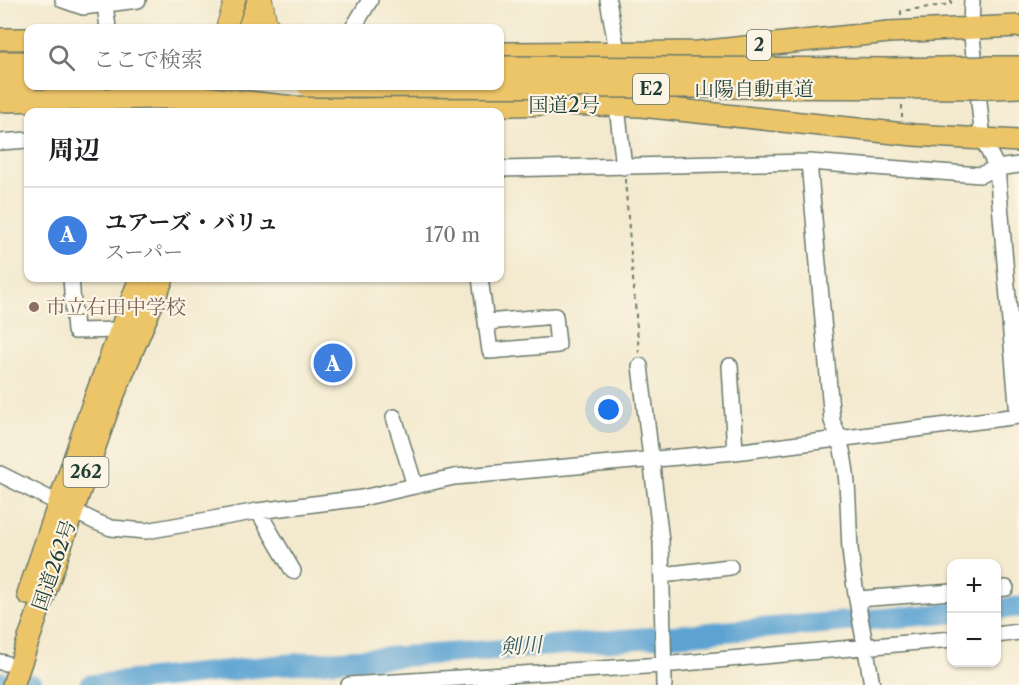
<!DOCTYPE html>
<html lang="ja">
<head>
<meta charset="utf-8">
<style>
  body { margin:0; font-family:"Libre Caslon Text","Noto Serif JP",serif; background:#f2f2f2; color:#202124 }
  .controls { position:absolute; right:18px; bottom:18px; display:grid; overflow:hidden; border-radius:12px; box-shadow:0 2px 4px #0004 }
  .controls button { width:54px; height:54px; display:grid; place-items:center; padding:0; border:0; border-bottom:2px solid #e0e0e0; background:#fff; color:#202124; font:30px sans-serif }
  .you { position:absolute; left:609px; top:410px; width:21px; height:21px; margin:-15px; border:4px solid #fff; border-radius:50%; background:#1a73e8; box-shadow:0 0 0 9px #1a73e833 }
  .badge { display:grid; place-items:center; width:39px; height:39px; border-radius:50%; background:#b45309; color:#fff; font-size:20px; font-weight:700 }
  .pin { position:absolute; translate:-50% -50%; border:3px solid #fff; box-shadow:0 2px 6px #0006 }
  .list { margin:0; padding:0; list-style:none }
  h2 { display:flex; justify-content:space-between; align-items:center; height:78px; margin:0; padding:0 24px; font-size:26px }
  h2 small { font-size:20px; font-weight:400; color:#757577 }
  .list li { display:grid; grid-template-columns:39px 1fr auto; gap:18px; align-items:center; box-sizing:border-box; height:96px; padding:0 24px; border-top:2px solid #e0e0e0 }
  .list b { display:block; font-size:22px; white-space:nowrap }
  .list p { margin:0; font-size:20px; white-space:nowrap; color:#757577 }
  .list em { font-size:20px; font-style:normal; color:#757577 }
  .icon { flex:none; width:33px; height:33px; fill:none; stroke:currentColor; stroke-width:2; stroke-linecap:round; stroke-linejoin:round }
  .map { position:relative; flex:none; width:1019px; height:685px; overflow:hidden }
  .search { position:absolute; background:#fff; box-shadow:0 2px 4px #0004; left:24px; top:24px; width:480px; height:66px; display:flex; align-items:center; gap:15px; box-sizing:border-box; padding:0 21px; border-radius:12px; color:#757577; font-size:22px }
  .panel { position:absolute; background:#fff; box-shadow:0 2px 4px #0004; left:24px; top:108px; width:480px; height:174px; border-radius:12px }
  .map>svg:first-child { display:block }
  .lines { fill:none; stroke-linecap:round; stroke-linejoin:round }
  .river { stroke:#5ca3d2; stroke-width:21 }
  .minor-casing { stroke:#69796a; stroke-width:18 }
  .major-casing { stroke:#69796a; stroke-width:22 }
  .highway-casing { stroke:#69796a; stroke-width:24 }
  .path { stroke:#69796a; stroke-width:2; stroke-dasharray:4.5 4.5; stroke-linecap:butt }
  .minor { stroke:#fff; stroke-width:15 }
  .major { stroke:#edc569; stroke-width:20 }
  .highway { stroke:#edc569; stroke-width:21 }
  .highway-bridge-casing { stroke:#69796a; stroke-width:24; stroke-linecap:butt }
  .highway-bridge { stroke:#edc569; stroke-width:21 }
  .education-dot { fill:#8d6e63; stroke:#fcf5e5; stroke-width:2 }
  .labels { text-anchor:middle; stroke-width:4.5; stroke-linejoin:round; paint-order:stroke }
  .shield { fill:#fcf5e5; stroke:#617469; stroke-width:1.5 }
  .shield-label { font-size:18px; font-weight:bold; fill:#1f3d34 }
  .street-label { font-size:20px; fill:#1f3d34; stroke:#fcf5e5 }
  .education-label { font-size:20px; fill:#785e54; stroke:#fcf5e5; text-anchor:start }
  .water-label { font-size:21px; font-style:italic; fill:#315c63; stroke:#fcf5e5 }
</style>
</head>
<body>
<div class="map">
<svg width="1019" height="685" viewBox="0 0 1019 685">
  <rect width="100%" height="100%" fill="#fcf5e5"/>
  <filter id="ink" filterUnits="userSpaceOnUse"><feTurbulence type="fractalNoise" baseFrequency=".0167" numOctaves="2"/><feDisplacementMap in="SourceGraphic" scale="12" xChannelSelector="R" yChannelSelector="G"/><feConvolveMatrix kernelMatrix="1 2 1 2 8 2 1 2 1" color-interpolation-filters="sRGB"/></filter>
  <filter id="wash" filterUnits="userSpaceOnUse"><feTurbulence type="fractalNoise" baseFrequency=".008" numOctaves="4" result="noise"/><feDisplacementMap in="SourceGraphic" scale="24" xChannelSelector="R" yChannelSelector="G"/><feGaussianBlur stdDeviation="1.35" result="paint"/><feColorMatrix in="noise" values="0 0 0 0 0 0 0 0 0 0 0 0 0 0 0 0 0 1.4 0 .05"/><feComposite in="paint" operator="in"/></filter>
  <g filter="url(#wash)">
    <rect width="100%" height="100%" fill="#f3e9ce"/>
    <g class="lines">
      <path class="river" d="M996,609L1019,607
        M0,682L33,685
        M90,685L290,664L483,651L952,613"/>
    </g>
  </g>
  <g filter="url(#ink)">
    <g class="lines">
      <defs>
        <path id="minor" d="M63,0L83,7L138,0
          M608,0L616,45
          M972,0L971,27L983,140L997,168L1018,416
          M105,5L108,28
          M353,28L370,0
          M618,115L624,167
          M0,142L28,140
          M809,162L832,421C851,461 847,505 850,548C854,594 865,640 872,685
          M500,169L809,162L980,175L997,168L1019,165
          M71,278L75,331L121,330
          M480,278L490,351L558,345L555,316L487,322
          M640,366L661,541L664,685
          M730,366L735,452
          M394,417L415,486
          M0,474L96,522L111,528L146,531L258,511L362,498L454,477L735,452L1019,416
          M258,511L293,571
          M662,575L730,567
          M996,589L1006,588
          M858,599L952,592
          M996,635L1019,632
          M0,662L5,663
          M349,685L662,665L952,639"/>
        <path id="major" d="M262,0L267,25L271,28
          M226,28L235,0
          M248,28L258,0"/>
        <path id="highway" d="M0,39H28
          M500,53L698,52L889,32L1019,26
          M0,62H28
          M993,67H1019
          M0,82H28
          M994,88L1019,87
          M0,101L203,97L294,107L358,109L554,104L641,106L914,135L1019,141
          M28,594L92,406L140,278
          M13,685L109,406L163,278"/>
      </defs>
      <use href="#minor" class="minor-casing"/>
      <use href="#major" class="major-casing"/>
      <use href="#highway" class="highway-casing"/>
      <path class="path" d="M901,15V11L951,4V0
        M902,105V117
        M625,179L639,353"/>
      <use href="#minor" class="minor"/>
      <use href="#major" class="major"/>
      <use href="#highway" class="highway"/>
      <defs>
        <path id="highway-bridge" d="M500,67L891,69L993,67
          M308,86L994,88"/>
      </defs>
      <use href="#highway-bridge" class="highway-bridge-casing"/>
      <use href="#highway-bridge" class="highway-bridge"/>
    </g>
  </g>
  <circle class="education-dot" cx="34" cy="307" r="6"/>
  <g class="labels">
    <g class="shield">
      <rect x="747" y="30" width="24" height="30" rx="4.5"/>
      <rect x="633" y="74" width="36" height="30" rx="4.5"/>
      <rect x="63.5" y="457" width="45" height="30" rx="4.5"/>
    </g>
    <g class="shield-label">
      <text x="759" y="51">2</text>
      <text x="651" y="95">E2</text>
      <text x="86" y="478">262</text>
    </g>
    <g class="street-label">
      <text x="754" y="96">山陽自動車道</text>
      <text x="564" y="112">国道2号</text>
      <text transform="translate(54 565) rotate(-71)" y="7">国道262号</text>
    </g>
    <g class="education-label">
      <text x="46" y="314">市立右田中学校</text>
    </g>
    <g class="water-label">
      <text transform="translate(521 646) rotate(-4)" y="7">剣川</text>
    </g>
  </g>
</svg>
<div class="controls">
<button>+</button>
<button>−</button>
</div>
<div class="you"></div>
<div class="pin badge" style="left:333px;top:363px;background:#3f7fe0">A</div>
<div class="search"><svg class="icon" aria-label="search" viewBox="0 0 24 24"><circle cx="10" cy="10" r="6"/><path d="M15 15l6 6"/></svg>ここで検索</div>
<section class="panel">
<h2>周辺<small></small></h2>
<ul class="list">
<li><span class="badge" style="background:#3f7fe0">A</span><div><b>ユアーズ・バリュ</b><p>スーパー</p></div><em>170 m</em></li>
</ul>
</section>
</div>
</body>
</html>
